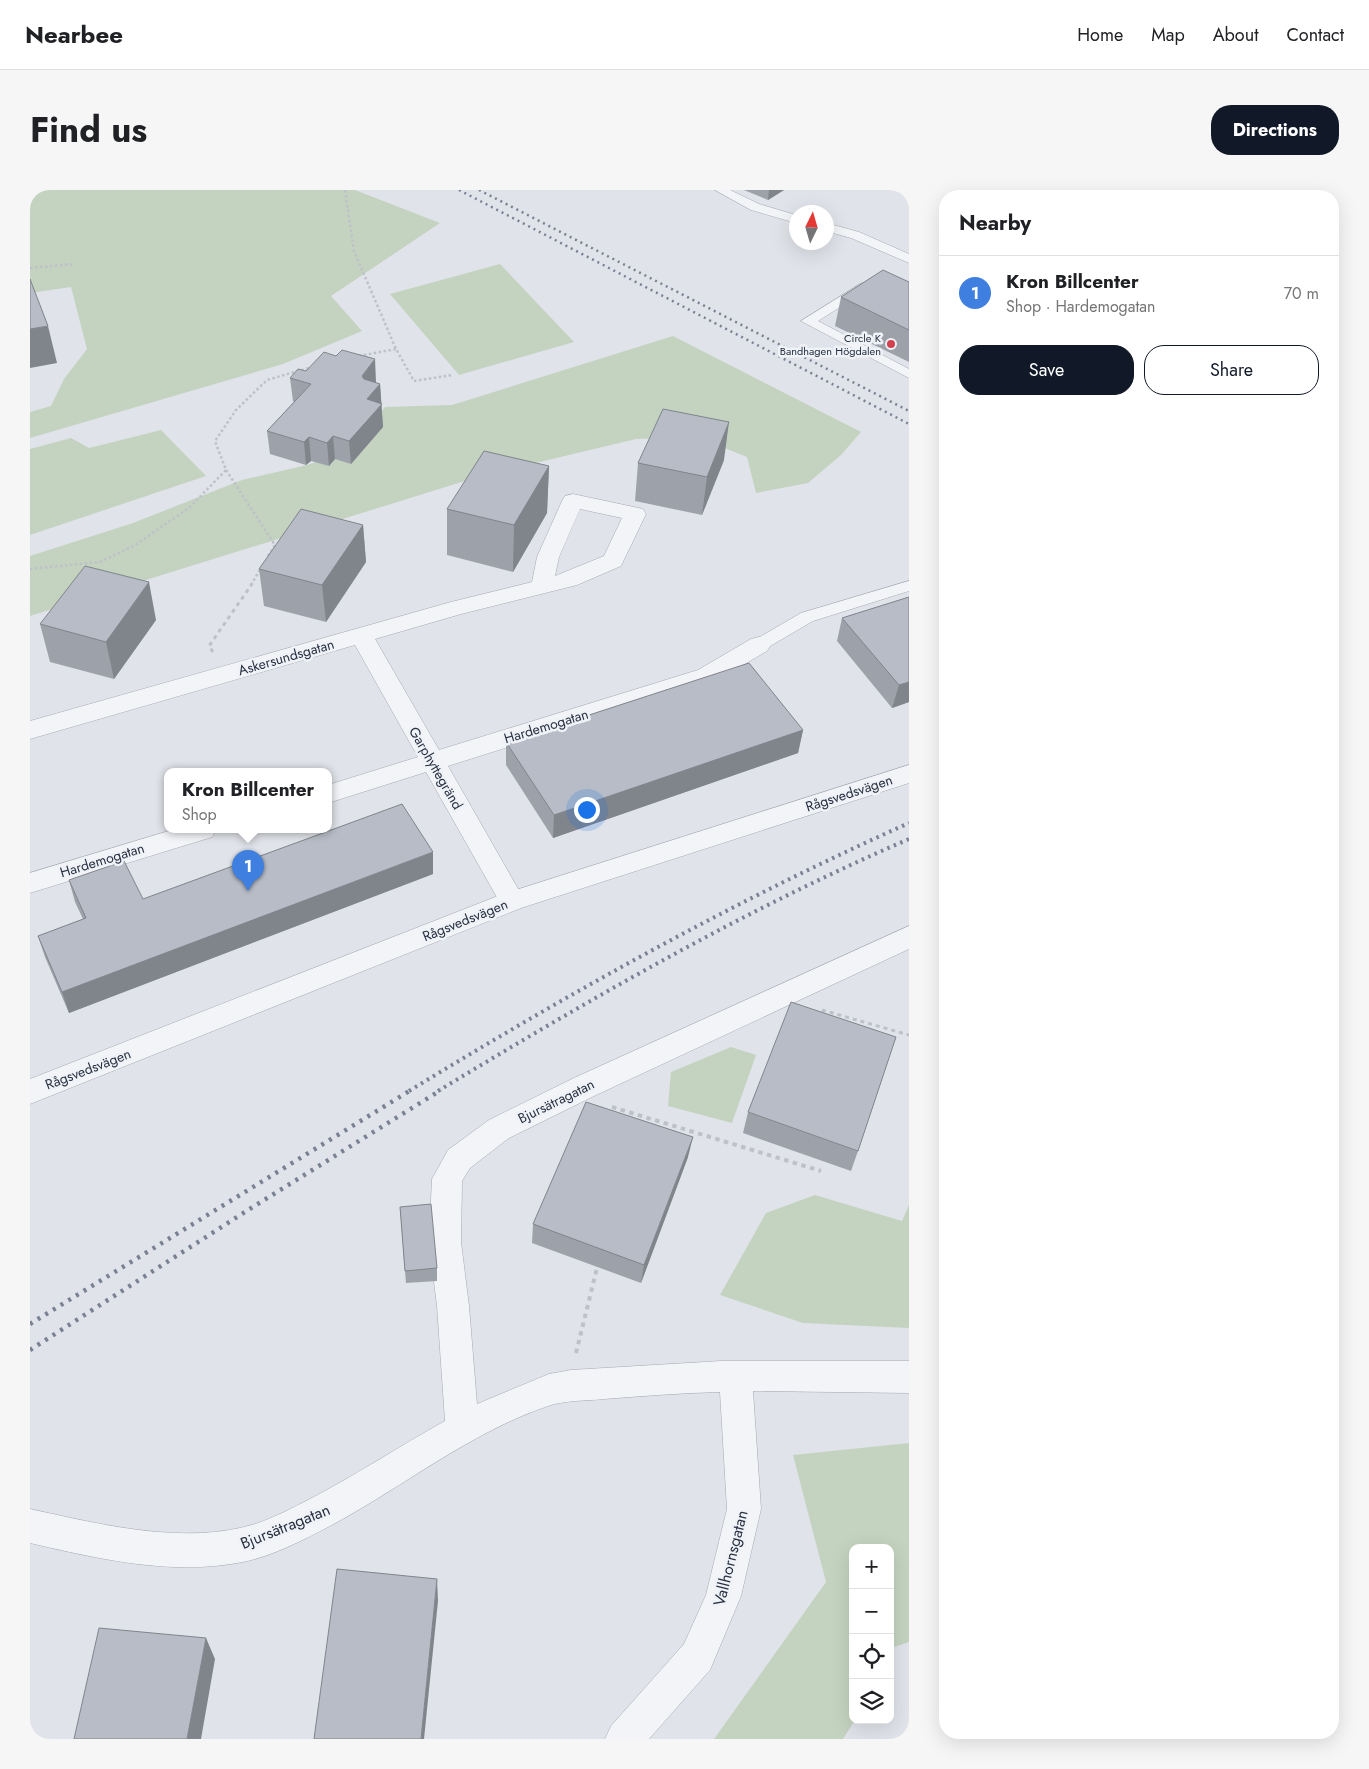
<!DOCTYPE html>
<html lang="en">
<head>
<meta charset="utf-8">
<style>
  body { margin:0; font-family:Jost,sans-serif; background:#f6f6f6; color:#202124 }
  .controls { position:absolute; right:15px; bottom:15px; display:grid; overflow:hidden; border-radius:10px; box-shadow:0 5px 20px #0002 }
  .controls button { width:45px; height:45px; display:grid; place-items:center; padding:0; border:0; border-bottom:1px solid #e0e0e0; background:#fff; color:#202124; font:25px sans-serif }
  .compass { position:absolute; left:759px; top:15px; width:45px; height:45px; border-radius:50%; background:#fff; box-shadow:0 5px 20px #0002; rotate:5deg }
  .you { position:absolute; left:556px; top:619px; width:18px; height:18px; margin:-12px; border:4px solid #fff; border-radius:50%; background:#1a73e8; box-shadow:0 0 0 8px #1a73e833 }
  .badge { display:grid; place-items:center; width:32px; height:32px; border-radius:50%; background:#111827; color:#fff; font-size:16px; font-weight:700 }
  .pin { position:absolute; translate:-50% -41px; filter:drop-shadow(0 1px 2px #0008) }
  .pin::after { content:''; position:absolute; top:26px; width:18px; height:15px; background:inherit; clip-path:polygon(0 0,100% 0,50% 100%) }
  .popup { position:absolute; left:134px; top:578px; width:168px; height:65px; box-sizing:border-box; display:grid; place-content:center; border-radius:10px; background:#fff; filter:drop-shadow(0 1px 4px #0005); font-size:16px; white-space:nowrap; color:#757577 }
  .popup b { font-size:19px; color:#202124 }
  .popup::after { content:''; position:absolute; left:50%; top:100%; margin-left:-10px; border:10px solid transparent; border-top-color:#fff }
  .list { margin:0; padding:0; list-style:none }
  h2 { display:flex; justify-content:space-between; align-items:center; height:65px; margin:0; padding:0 20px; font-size:21px }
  h2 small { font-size:16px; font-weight:400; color:#757577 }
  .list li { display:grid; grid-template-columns:32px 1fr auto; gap:15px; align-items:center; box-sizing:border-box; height:75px; padding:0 20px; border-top:1px solid #e0e0e0 }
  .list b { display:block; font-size:19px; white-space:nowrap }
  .list p { margin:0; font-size:16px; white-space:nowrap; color:#757577 }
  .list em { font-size:16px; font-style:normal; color:#757577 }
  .actions { display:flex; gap:10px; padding:15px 20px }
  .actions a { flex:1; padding:11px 0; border:1px solid #111827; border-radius:20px; text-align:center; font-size:18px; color:#111827 }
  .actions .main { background:#111827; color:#fff }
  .icon { flex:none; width:28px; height:28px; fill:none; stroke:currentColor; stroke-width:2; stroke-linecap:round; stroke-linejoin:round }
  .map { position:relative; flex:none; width:879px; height:1549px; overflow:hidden; border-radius:20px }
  header { display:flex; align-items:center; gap:30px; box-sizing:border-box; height:70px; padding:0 25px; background:#fff; border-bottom:1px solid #e0e0e0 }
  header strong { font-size:24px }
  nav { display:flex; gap:28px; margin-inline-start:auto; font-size:18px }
  .intro { display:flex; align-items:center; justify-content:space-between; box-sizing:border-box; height:120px; padding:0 30px }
  h1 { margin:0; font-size:35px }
  .button { padding:12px 22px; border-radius:20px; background:#111827; color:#fff; font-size:18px; font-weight:700 }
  main { display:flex; gap:30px; padding:0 30px }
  aside { flex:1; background:#fff; border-radius:20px; box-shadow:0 5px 20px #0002 }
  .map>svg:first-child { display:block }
  .green { fill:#c4d3c0 }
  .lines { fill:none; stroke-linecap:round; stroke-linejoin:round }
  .service-casing { stroke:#a5aab3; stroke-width:1 }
  .minor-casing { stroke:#a5aab3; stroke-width:1 }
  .tertiary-casing { stroke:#a5aab3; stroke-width:1 }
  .path-far2 { stroke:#bec1c8; stroke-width:2.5; stroke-dasharray:2.5 2.5; stroke-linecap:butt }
  .path-far1 { stroke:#bec1c8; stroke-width:3; stroke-dasharray:4 4; stroke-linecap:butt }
  .path { stroke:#bec1c8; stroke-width:4; stroke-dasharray:4.5 4.5; stroke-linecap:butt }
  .service { fill:#f3f4f7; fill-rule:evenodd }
  .minor { fill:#f3f4f7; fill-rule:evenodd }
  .tertiary { fill:#f3f4f7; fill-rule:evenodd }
  .rail-far2 { stroke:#798193; stroke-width:2.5; stroke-dasharray:2 4; stroke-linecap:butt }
  .rail-far1 { stroke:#798193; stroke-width:4; stroke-dasharray:2.5 4.5; stroke-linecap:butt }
  .rail { stroke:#798193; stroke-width:4.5; stroke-dasharray:3 6; stroke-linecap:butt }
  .wall { fill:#9da2aa }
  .shaded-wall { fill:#80848b }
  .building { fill:#b7bcc6; stroke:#80848b }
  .poi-dot { fill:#d3404e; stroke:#eff2f7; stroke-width:2 }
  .labels { text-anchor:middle; stroke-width:5; stroke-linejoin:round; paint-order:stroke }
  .far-poi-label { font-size:11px; fill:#283041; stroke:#eff2f7; text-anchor:end }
  .street-label { font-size:14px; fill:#283041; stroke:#eff2f7 }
  .near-street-label { font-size:16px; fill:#283041; stroke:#eff2f7 }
</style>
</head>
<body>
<header>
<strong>Nearbee</strong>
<nav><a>Home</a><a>Map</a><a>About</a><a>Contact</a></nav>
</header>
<div class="intro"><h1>Find us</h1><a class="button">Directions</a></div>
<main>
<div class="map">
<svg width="879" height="1549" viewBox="0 0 879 1549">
  <rect width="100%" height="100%" fill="#e0e3e9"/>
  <path class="green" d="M0,0H325L410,33L301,106L332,141L253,174L0,248V222L21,216L34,189L57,159L41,97L0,103Z
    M470,74L544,152L429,185L360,104Z
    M643,146L831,242L811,265L778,293L726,303L717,267L667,247L606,249L451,286L0,426V366L103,333L212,290L277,275L322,261L355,217L422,215Z
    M131,240L176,286L0,345V259L41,248L59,258Z
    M701,857L726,865L702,933L638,916L641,882Z
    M785,1005L872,1031L879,1015V1138L773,1133L690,1105L736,1023Z
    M879,1253V1452L864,1457L860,1461V1358H823V1530H825L813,1549H684L796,1392L763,1265Z"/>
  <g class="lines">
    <defs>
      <path id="service" d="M685,0H700L729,14L766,25V33L721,20Z
        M796,33L829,42L879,64V73L821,48L796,41Z
        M832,93L838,97L837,100L788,131L879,179V188L771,131Z
        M879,391V401L783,431L735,459H723L721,455L723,451L771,423Z"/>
      <path id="minor" d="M543,304L613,319L616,324L591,376L547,395L431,424L345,449L409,560L668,480L721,449L729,447L737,449L741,455L737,461L684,492L418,576L495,711L491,718L482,721L473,718L396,582L298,613V595L388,567L325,455L0,549V531L421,412L502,392L507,367L532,311L535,306ZM550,319L592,328L574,366L525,386L529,367Z
        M142,640H186L182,647L0,703V683Z
        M879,736V759L564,906L479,948L440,978L432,991L431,1052L439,1116L447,1214L519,1184L541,1180L691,1171H879V1203L723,1201L731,1319L711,1406L680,1480L619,1549H575L581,1536L654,1454L676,1405L697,1319L690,1202C651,1203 613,1206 574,1209C555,1211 536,1210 518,1216C439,1243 373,1297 300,1336C273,1350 243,1366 213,1372C142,1386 69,1369 0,1353V1319C69,1334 155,1356 225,1334C244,1328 262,1318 280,1309C326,1285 370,1256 415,1231L407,1116L399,1052L402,989L418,960L459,930L544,888Z"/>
      <path id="tertiary" d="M879,575V593L491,718L0,914V889L473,704Z"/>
    </defs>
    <use href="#service" class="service-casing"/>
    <use href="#minor" class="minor-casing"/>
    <use href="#tertiary" class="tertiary-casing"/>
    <path class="path-far2" d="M315,0L324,61L366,159L384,191L422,185
      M0,78L44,74
      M329,166L366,159
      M196,280L245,355L238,366
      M0,379L70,372L105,355L159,318L196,280L185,251L206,220L237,190L282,177
      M221,395L231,378"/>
    <path class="path-far1" d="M183,462L179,456L222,394
      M792,820L879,845"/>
    <path class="path" d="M582,917L791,981
      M546,1163L567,1078"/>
    <use href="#service" class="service"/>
    <use href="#minor" class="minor"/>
    <use href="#tertiary" class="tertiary"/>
    <path class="rail-far2" d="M429,0L879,234
      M449,0L879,221"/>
    <path class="rail-far1" d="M379,901C541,802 706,710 879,633
      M408,901C560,809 716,719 879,649"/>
    <path class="rail" d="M0,1134L381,900
      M0,1160L218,1020L411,900"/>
  </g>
  <path class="wall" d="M714,0H754L738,10Z
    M879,92V172L805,136L811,107Z
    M276,181L350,194L353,237L321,274L305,269L299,276L281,271L276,275L240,264L237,241L264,212L263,211L260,188Z
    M694,270L672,325L605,311L608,273Z
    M519,276L517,323L483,382L417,365V319Z
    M333,335L336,372L296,432L234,416L229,379Z
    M879,407V512L862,518L807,451L812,428Z
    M126,430L84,489L20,472L10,434Z
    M773,540L768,563L523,648L476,575V552Z
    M403,684L39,823L15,767L8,746L53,729L45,712L39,690L113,709Z
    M718,922L828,961L821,981L713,943Z
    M658,967L611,1093L502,1053L503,1034Z
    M370,1017L407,1078V1091L376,1093Z"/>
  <path class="shaded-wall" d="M739,0H754L738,10Z
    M18,136L27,173L0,178V139Z
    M345,169L346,192L333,209L332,186Z
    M350,194L353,237L321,274L319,251L337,209Z
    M699,232L694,270L672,325L677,287Z
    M303,246L305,269L299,276L297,253Z
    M279,247L281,271L276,275L274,252Z
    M519,276L517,323L483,382L484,335Z
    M333,335L336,372L296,432L292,395Z
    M119,392L126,430L84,489L76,452Z
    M879,492V512L862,518L869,495Z
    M773,540L768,563L523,648L524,625Z
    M403,662V684L39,823L32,802Z
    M663,947L658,967L611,1093L614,1075Z
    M407,1389L408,1411L394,1549H391Z
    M176,1448L185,1469L171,1549H157Z"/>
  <path class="building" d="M853,80L879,92V140L811,107Z
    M0,89L18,136L0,139Z
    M312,160L345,169L332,186L334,189L350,194L337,209L352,214L319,251L303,246L297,253L279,247L274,252L237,241L281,194L260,188L268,179L276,181L294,162L306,166Z
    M633,219L699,232L677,287L608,273Z
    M454,261L519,276L484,335L417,319Z
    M271,319L333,335L292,395L229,379Z
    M55,376L119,392L76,452L10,434Z
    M879,407V492L869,495L812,428Z
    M719,473L773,540L524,625L476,552Z
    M372,614L403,662L32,802L8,746L56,728L39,690L94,671L113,709Z
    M761,812L866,847L828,961L718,922Z
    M556,912L663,947L614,1075L503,1034Z
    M401,1014L407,1078L375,1081L370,1017Z
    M307,1379L407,1389L391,1549H284Z
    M69,1438L176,1448L157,1549H44Z"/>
  <circle class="poi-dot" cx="861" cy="154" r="5"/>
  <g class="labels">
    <g class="far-poi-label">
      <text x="851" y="152">Circle K<tspan x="851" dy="13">Bandhagen Högdalen</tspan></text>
    </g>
    <g class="street-label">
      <text transform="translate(256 467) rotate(-16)" y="5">Askersundsgatan</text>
      <text transform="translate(516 536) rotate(-17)" y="5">Hardemogatan</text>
      <text transform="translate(406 578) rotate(60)" y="5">Garphyttegränd</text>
      <text transform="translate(819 603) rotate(-18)" y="5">Rågsvedsvägen</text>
      <text transform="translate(72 670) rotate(-17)" y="5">Hardemogatan</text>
      <text transform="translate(435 730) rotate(-22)" y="5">Rågsvedsvägen</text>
      <text transform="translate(58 879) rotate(-21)" y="5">Rågsvedsvägen</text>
      <text transform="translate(526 911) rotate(-26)" y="5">Bjursätragatan</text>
    </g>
    <g class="near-street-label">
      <text transform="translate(255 1336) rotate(-22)" y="6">Bjursätragatan</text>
      <text transform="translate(700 1368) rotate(-76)" y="6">Vallhornsgatan</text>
    </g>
  </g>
</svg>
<div class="controls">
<button>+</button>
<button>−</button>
<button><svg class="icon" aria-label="locate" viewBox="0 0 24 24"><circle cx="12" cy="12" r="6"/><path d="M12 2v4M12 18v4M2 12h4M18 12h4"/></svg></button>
<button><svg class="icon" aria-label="layers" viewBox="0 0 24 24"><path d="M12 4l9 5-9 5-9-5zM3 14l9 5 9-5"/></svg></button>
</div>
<svg class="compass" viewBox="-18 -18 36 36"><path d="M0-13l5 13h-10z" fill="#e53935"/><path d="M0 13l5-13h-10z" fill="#757577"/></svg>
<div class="you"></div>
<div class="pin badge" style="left:218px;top:701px;background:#3f7fe0">1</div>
<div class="popup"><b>Kron Billcenter</b>Shop</div>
</div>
<aside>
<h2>Nearby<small></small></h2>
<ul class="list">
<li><span class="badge" style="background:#3f7fe0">1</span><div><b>Kron Billcenter</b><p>Shop · Hardemogatan</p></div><em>70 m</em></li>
</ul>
<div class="actions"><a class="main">Save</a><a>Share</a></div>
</aside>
</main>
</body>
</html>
